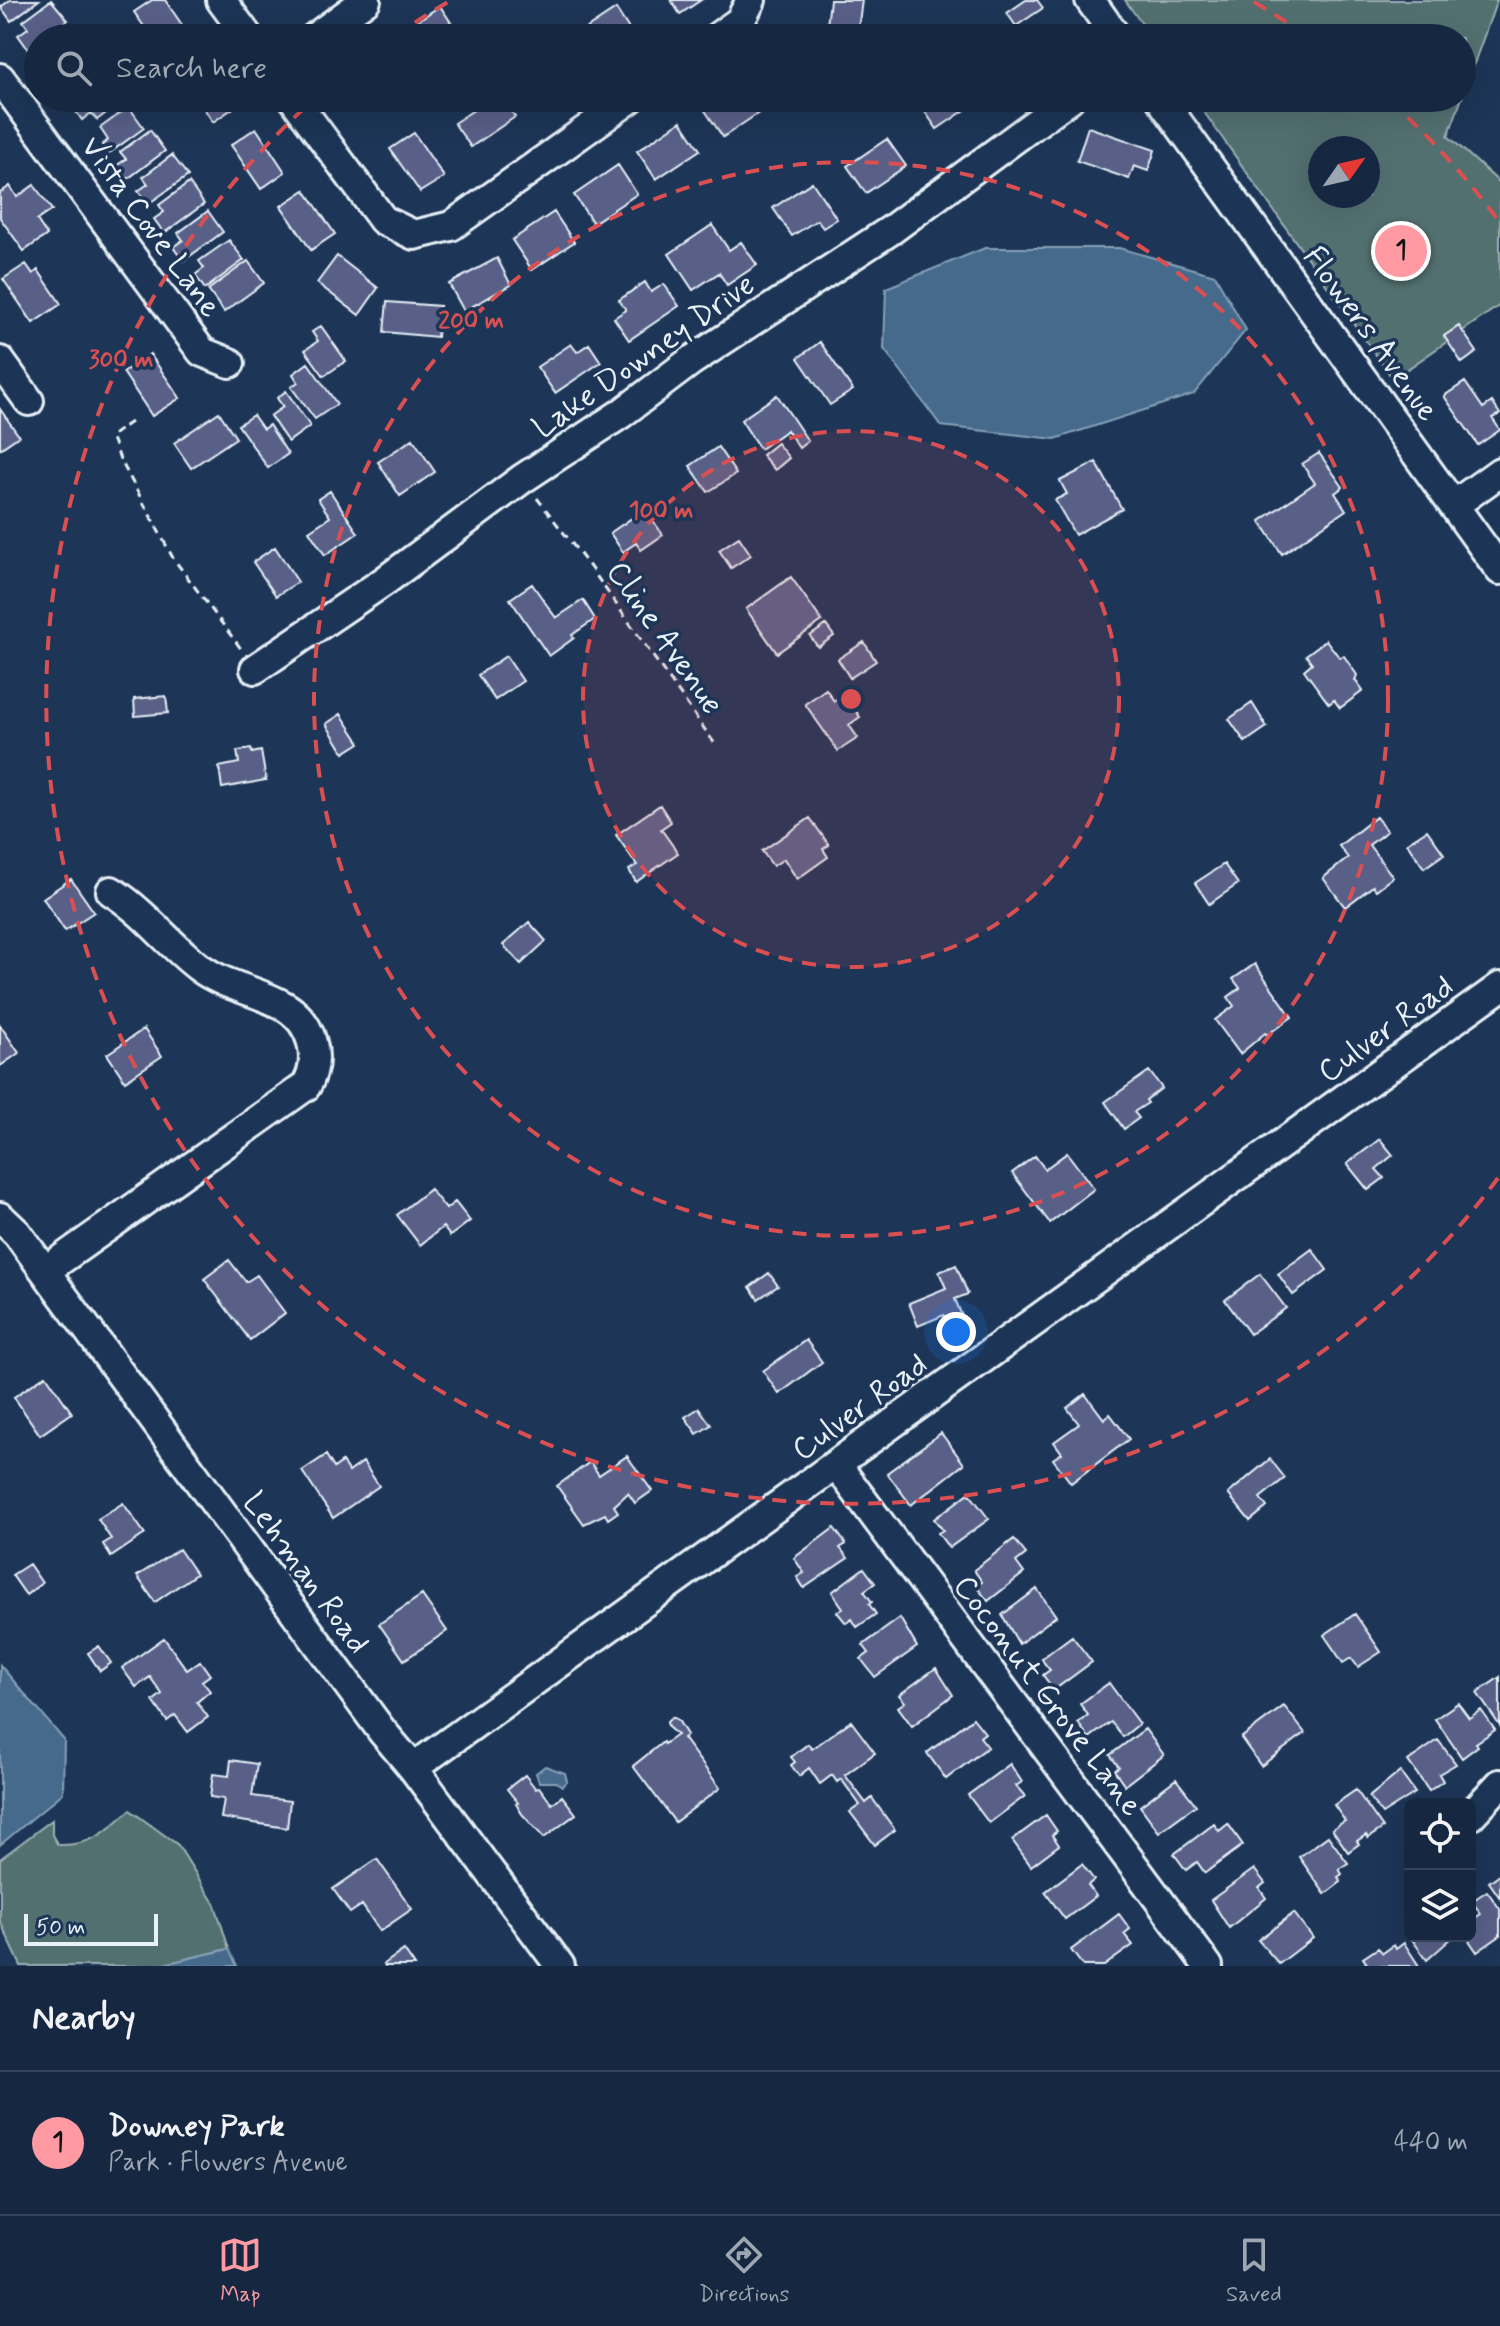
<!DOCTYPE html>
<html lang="en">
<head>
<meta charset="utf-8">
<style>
  body { margin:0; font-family:Mynerve,sans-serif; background:#1f3048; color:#f1f3f6 }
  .controls { position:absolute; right:24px; bottom:24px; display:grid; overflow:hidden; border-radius:12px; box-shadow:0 8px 32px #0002 }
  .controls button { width:72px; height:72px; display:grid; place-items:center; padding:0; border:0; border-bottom:2px solid #35445a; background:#162841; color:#f1f3f6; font:40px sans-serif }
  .compass { position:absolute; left:1308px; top:136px; width:72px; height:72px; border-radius:50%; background:#162841; box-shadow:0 8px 32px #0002; rotate:56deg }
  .scale { position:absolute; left:24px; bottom:20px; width:134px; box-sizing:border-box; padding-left:8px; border:4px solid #e8f1f8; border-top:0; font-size:22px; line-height:28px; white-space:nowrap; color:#e8f1f8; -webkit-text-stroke:6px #1d3557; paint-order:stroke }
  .you { position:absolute; left:956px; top:1332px; width:28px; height:28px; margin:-20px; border:6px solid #fff; border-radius:50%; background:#1a73e8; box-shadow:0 0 0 12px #1a73e833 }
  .badge { display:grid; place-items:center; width:52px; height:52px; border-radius:50%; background:#ff9aa2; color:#111; font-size:26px; font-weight:700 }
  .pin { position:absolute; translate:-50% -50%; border:4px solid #fff; box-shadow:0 2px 8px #0006 }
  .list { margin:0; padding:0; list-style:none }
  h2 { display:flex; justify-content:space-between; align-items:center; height:104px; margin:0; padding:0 32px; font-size:34px }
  h2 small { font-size:26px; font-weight:400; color:#9ea6b1 }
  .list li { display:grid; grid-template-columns:52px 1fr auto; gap:24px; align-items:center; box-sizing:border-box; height:144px; padding:0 32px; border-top:2px solid #35445a }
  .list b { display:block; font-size:30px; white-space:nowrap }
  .list p { margin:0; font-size:26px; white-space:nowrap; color:#9ea6b1 }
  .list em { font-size:26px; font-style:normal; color:#9ea6b1 }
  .icon { flex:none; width:44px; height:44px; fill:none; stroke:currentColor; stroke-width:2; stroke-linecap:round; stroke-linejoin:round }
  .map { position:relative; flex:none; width:1500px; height:1966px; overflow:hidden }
  .search { position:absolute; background:#162841; box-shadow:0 8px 32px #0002; left:24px; right:24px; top:24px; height:88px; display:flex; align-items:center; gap:20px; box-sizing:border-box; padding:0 28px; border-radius:44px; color:#9ea6b1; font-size:30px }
  .sheet { height:248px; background:#162841 }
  nav { display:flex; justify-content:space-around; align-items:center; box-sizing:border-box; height:112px; border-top:2px solid #35445a; background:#162841; font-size:22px; color:#9ea6b1 }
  nav a { display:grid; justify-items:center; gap:4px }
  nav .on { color:#ff9aa2 }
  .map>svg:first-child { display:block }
  .green { fill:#53706f; stroke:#9eb0b4; stroke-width:2; fill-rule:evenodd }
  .water { fill:#456b8c; stroke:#86a1b7; stroke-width:2 }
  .building { fill:#586188; stroke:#e8f1f8; stroke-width:2 }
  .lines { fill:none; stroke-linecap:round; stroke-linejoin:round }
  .minor-casing { stroke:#e8f1f8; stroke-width:34 }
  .path { stroke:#e8f1f8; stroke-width:3; stroke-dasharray:8 6; stroke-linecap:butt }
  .minor { stroke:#1d3557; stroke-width:28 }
  .ring { fill:none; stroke:#da5052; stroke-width:4; stroke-dasharray:14 10 }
  .labels { text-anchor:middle; stroke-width:7; stroke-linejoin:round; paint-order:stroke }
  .street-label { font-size:32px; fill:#e8f1f8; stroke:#1d3557 }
  .centre { fill:#da5052; stroke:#1d3557; stroke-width:4 }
  .ring-label { font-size:24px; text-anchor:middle; font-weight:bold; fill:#da5052; stroke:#1d3557; stroke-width:7; stroke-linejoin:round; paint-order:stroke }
</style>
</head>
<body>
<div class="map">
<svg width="1500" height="1966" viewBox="0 0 1500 1966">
  <rect width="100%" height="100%" fill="#1d3557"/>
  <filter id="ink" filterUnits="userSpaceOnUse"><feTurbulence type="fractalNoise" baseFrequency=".0125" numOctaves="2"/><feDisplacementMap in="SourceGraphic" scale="16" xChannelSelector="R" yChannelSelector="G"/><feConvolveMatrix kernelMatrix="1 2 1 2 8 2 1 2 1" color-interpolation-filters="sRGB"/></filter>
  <g filter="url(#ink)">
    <path class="green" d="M1125,0H1497L1462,97V38H1152Z
      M1194,98H1462L1448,136L1500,183V305L1393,379ZM1320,148H1368V196H1320Z
      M130,1810L178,1845L215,1905L229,1949L156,1966H21L0,1921V1859L52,1820V1835L58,1845C92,1846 106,1832 130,1810Z"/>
    <path class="water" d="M985,248H1119L1215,275L1246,330L1194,394L1055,439L941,426L884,349L886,288Z
      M0,1665L64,1740L63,1793L0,1845Z
      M545,1766L565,1773L567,1781L562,1786L556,1782H539L536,1773Z
      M229,1949L237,1966H156Z"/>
    <path class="building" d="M10,0H39L11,21L1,7Z
      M51,0L68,20L43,38H38V42L28,49L18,35L28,28L23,21Z
      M152,0H165L191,38H152L134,12Z
      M671,0H701L680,14Z
      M830,0H862L858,30L827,26Z
      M1026,0H1037L1043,8L1016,26L1007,13Z
      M440,6L458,33L450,38H396L395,36Z
      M616,9L633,35L629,38H572Z
      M74,24L84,38H55Z
      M83,98H126L97,120L91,113L82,120L72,106Z
      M197,98H235L239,104L213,122Z
      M343,98H366L350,109Z
      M492,98H502L515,117L471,147L454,123Z
      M720,98H759L766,108L723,137L704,109Z
      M933,98H979L980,100L937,129L921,106Z
      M129,107L144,128L108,154L102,145L108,140L100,128Z
      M681,121L700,150L656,179L637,151Z
      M1088,127L1155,150L1148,171L1134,166L1129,179L1077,161Z
      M256,128L285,172L261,189L231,145Z
      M150,130L165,151L126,180L116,166L126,159L120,152Z
      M414,133L444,177L420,192L390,149Z
      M887,139L906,166L866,193L847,166Z
      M172,155L188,176L148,204L138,191L148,184L143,177Z
      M618,165L637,194L593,223L574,195Z
      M812,182L837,219L823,228L817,220L792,236L773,208Z
      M189,183L204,204L164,233L154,219L164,212L159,205Z
      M34,185L52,210L37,220L47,235L24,251L0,218V193L10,186L17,197Z
      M305,190L335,234L311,250L281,206Z
      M208,211L223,232L183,261L173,247L183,240L178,233Z
      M554,212L574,242L532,270L512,240Z
      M712,225L729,250L741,242L757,265L727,285L719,273L693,290L669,254Z
      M229,240L244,260L205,289L195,275L204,268L199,261Z
      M337,256L378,288L359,315L317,283Z
      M497,258L511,285L464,311L449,284Z
      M248,261L264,283L224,312L208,290Z
      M26,264L33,274L38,270L61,304L33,323L3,279Z
      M645,282L651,292L664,284L679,306L629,340L614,318L626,310L619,300Z
      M387,302L440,306L437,337L384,332Z
      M321,326L346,361L324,376L305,350L318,341L312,332Z
      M1459,326L1477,352L1462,363L1444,336Z
      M820,342L853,390L830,405L798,358Z
      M571,344L577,352L589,344L601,362L555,393L537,367Z
      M150,354L180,398L152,416L123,372Z
      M308,363L337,404L315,419L291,387L298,382L293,374Z
      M1465,382L1483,408L1492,402L1500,414L1492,418L1500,430L1478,445L1444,396Z
      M286,391L310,426L288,442L270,416L283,407L277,398Z
      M777,395L808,441L799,448L787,430L760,449L741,420Z
      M0,409L19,436L0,449Z
      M219,412L236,438L191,468L174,443Z
      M253,415L263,429L269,425L288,454L268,468L238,425Z
      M413,439L435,472L400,496L378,462Z
      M777,443L789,458L775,470L762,455Z
      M718,447L736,474L708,492L690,466Z
      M1319,453L1343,487L1335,493L1346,510L1282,554L1260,521L1315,483L1302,464Z
      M1096,462L1122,509L1075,535L1055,500L1067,494L1060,481Z
      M330,491L358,533L325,555L309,531L330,517L318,499Z
      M645,509L663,535L641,550L636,543L623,552L610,533Z
      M739,537L751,555L731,568L719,550Z
      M275,547L298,582L276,596L253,562Z
      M791,577L822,621L777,653L746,609Z
      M532,584L556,618L583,600L595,619L572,635L574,638L549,656L510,599Z
      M826,625L834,636L818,647L810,636Z
      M1326,640L1339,657L1344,656L1357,675L1355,680L1363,691L1340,708L1334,700L1329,704L1304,670L1312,663L1306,655Z
      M864,642L876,661L850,678L838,659Z
      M506,656L523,681L495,700L478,675Z
      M826,689L834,701L844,694L860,717L849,725L858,738L838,751L805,704Z
      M166,696L168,713L135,716L134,699Z
      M1252,703L1267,727L1245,742L1229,719Z
      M341,714L360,743L344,753L326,724Z
      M251,749L252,753L261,751L266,780L222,788L219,767L239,763L237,751Z
      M660,805L671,822L661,829L678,853L636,882L629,870L637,865L616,835Z
      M1376,817L1387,831L1369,845L1393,877L1376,890L1373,886L1345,907L1323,878L1348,858L1339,846Z
      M810,818L829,845L823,849L828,857L797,879L784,859L773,866L762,851Z
      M1427,830L1444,854L1424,868L1407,843Z
      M1224,864L1238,884L1209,904L1195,883Z
      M71,879L94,912L65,931L43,898Z
      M529,922L546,941L521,964L503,945Z
      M1255,964L1292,1017L1267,1035L1265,1033L1240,1054L1215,1020L1234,1006L1228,997L1240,988L1233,979Z
      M0,1025L19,1053L0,1066Z
      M144,1029L162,1056L125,1081L107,1054Z
      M1149,1071L1162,1088L1146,1100L1148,1103L1134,1112L1139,1118L1124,1129L1105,1102Z
      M1380,1139L1393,1155L1376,1169L1384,1178L1368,1190L1347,1164Z
      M1067,1153L1094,1189L1050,1223L1012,1173L1035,1156L1045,1169Z
      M430,1189L446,1209L455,1202L470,1221L450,1236L443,1227L420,1245L397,1215Z
      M1312,1249L1327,1270L1293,1295L1278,1274Z
      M229,1260L246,1282L257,1275L285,1313L250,1340L204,1279Z
      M956,1265L968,1294L955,1299L962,1316L946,1322L944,1315L918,1326L909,1303L946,1288L939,1272Z
      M769,1273L778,1286L758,1299L750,1287Z
      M1260,1274L1286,1308L1250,1334L1225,1300Z
      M806,1340L822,1362L779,1394L763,1371Z
      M46,1375L72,1413L40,1435L14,1397Z
      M1085,1394L1104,1419L1110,1414L1129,1439L1071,1483L1053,1459L1062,1453L1054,1442L1079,1424L1067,1408Z
      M699,1408L711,1425L697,1434L685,1417Z
      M941,1433L964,1464L911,1505L887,1473Z
      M326,1455L334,1468L342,1462L349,1472L363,1462L379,1486L333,1518L302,1471Z
      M627,1456L652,1491L635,1503L628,1493L614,1506L618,1512L608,1519L605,1514L584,1524L557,1486L590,1462L599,1475Z
      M1270,1459L1285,1478L1260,1498L1267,1507L1250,1521L1228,1494Z
      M969,1493L989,1519L949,1548L938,1533L943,1530L934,1519Z
      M123,1503L145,1534L111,1557L103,1544L111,1539L98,1519Z
      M834,1528L846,1544L840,1548L848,1558L804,1588L797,1577L804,1573L794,1558Z
      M1014,1539L1026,1554L1016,1562L1024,1573L988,1601L976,1586L982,1582L974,1570Z
      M179,1549L196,1574L155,1602L137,1576Z
      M29,1564L42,1583L26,1595L12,1575Z
      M864,1568L875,1583L864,1591L872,1602L869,1604L876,1614L857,1627L852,1619L846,1623L837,1612L843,1608L832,1592Z
      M1037,1589L1056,1616L1019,1644L1002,1615Z
      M422,1595L447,1631L404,1660L379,1624Z
      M1355,1614L1381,1652L1358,1667L1351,1658L1343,1663L1324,1635Z
      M900,1618L917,1647L875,1677L861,1659L869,1653L863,1645Z
      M1072,1636L1092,1662L1054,1690L1043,1675L1050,1670L1041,1659Z
      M164,1638L187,1670L200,1661L210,1675L202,1681L210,1691L197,1702L208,1717L188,1732L175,1715L167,1721L153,1701L162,1694L150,1677L136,1687L122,1668Z
      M99,1646L111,1663L100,1671L88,1653Z
      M936,1668L953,1695L912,1726L898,1707L905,1702L899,1695Z
      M1500,1677V1726L1477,1693Z
      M1109,1683L1139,1724L1123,1737L1111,1722L1089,1738L1078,1723L1088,1715L1080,1704Z
      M1458,1703L1469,1718L1481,1710L1495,1730L1476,1743L1478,1746L1462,1758L1435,1719Z
      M1284,1706L1305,1733L1261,1766L1241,1738Z
      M672,1717L678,1720L687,1735L683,1738L720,1788L675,1822L633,1766L663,1742L664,1744L677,1735L668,1727L667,1722Z
      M973,1718L985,1733L980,1737L988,1747L946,1779L927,1753Z
      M851,1721L875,1753L845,1775L866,1803L872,1798L895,1830L875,1845L850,1812L860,1805L841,1779L837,1782L832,1775L820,1784L809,1768L799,1776L791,1765L795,1762L791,1757L808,1744L812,1749Z
      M1145,1729L1164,1755L1125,1785L1114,1770L1119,1767L1110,1755Z
      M1438,1740L1456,1764L1439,1774L1443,1781L1429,1791L1408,1761Z
      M231,1760L257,1764L252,1796L290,1801L287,1828L221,1818L224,1799L210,1797L213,1774L229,1776Z
      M1010,1764L1022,1782L1016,1786L1025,1796L989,1823L968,1795Z
      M1400,1772L1415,1793L1382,1814L1369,1797Z
      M525,1775L536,1789L539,1787L552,1804L562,1796L576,1814L544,1838L522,1814L516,1804L518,1803L507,1789Z
      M1176,1779L1196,1805L1159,1832L1140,1806Z
      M1356,1790L1383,1828L1368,1838L1366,1835L1357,1841L1359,1844L1348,1852L1332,1829L1345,1821L1334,1805Z
      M1046,1815L1057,1831L1052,1835L1059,1845L1031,1866L1012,1840Z
      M1214,1824L1219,1831L1228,1824L1243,1845L1205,1873L1197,1862L1186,1870L1174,1854Z
      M1328,1836L1348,1863L1339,1869L1342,1874L1338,1877L1341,1882L1325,1894L1299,1857Z
      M377,1859L412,1909L380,1931L362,1905L350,1913L333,1889Z
      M1082,1864L1094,1880L1088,1885L1096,1896L1065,1919L1045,1892Z
      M1254,1869L1265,1883L1259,1888L1266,1898L1229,1928L1211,1900Z
      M1500,1874V1898L1489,1882Z
      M1487,1891L1500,1909V1936L1477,1952L1466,1936H1470V1921L1481,1914L1472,1901Z
      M1294,1913L1313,1938L1279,1964L1258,1940Z
      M1119,1914L1130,1929L1124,1934L1133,1945L1104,1966H1083L1071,1950Z
      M1414,1936H1454L1427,1960L1411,1938Z
      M1404,1943L1419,1966H1369L1363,1958L1378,1948L1383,1953L1394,1945L1396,1949Z
      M404,1950L415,1966H385L384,1964Z"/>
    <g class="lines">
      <defs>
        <path id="minor" d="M221,0L249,38
          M1090,0L1117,38
          M314,38L366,0
          M716,38L740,21L751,0
          M0,78L202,352L230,363
          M293,98L383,220L414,235L451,226L631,98
          M1160,98L1500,570
          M0,361L29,401
          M1454,505L1500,472
          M255,669L386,580L522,479L622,413L691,361L891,230L1070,98
          M0,1217L17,1233L382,1731L413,1768L560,1966
          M45,1271L306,1086C322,1059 313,1023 284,1006C257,990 226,987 200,968C168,944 145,912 111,891
          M836,1464L1208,1966
          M413,1768L1500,987
          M1470,1816L1500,1784"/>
      </defs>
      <use href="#minor" class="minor-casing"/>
      <path class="path" d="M131,422L111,436L120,459L173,558L242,650
        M537,498L590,567L715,744"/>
      <use href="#minor" class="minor"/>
    </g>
  </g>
  <circle cx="851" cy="699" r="268" fill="#da5052" fill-opacity=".12"/>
  <g class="ring">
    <circle cx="851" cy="699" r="268"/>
    <circle cx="851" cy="699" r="537"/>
    <path d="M1498 1178A805 805 0 1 1 312 101M395 36A805 805 0 0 1 448 2M1254 2A805 805 0 0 1 1307 36M1390 101A805 805 0 0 1 1498 220"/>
  </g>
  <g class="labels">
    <g class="street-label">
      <text transform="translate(152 226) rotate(54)" y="11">Vista Cove Lane</text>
      <text transform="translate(1372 333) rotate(54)" y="11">Flowers Avenue</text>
      <text transform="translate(643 355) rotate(-35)" y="11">Lake Downey Drive</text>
      <text transform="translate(666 637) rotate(55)" y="11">Cline Avenue</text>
      <text transform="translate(1385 1028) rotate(-36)" y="11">Culver Road</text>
      <text transform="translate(859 1406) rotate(-36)" y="11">Culver Road</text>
      <text transform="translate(307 1572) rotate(54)" y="11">Lehman Road</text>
      <text transform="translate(1049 1695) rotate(53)" y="11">Coconut Grove Lane</text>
    </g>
  </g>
  <circle cx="851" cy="699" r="12" class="centre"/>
  <g class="ring-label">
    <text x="471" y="328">200 m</text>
    <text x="121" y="367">300 m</text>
    <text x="661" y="518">100 m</text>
  </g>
</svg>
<div class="controls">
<button><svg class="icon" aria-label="locate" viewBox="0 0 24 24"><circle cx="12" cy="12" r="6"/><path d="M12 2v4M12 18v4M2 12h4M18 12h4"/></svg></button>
<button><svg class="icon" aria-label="layers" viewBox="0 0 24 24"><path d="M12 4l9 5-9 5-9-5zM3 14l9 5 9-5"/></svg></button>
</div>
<svg class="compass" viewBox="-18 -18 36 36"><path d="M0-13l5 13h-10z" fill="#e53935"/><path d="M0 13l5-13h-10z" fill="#9ea6b1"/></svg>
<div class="scale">50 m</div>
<div class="you"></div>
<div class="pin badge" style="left:1401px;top:251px">1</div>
<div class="search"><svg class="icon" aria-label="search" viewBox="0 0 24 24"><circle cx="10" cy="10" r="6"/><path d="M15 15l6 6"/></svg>Search here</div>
</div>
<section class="sheet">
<h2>Nearby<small></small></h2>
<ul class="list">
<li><span class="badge">1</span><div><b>Downey Park</b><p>Park · Flowers Avenue</p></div><em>440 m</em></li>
</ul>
</section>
<nav>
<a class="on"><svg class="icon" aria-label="map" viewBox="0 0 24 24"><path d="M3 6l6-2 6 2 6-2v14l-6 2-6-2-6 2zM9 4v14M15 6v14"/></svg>Map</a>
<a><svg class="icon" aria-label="directions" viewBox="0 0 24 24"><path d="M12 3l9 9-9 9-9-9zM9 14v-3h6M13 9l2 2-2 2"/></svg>Directions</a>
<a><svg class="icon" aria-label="saved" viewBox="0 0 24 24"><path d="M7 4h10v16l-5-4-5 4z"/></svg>Saved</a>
</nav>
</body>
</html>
